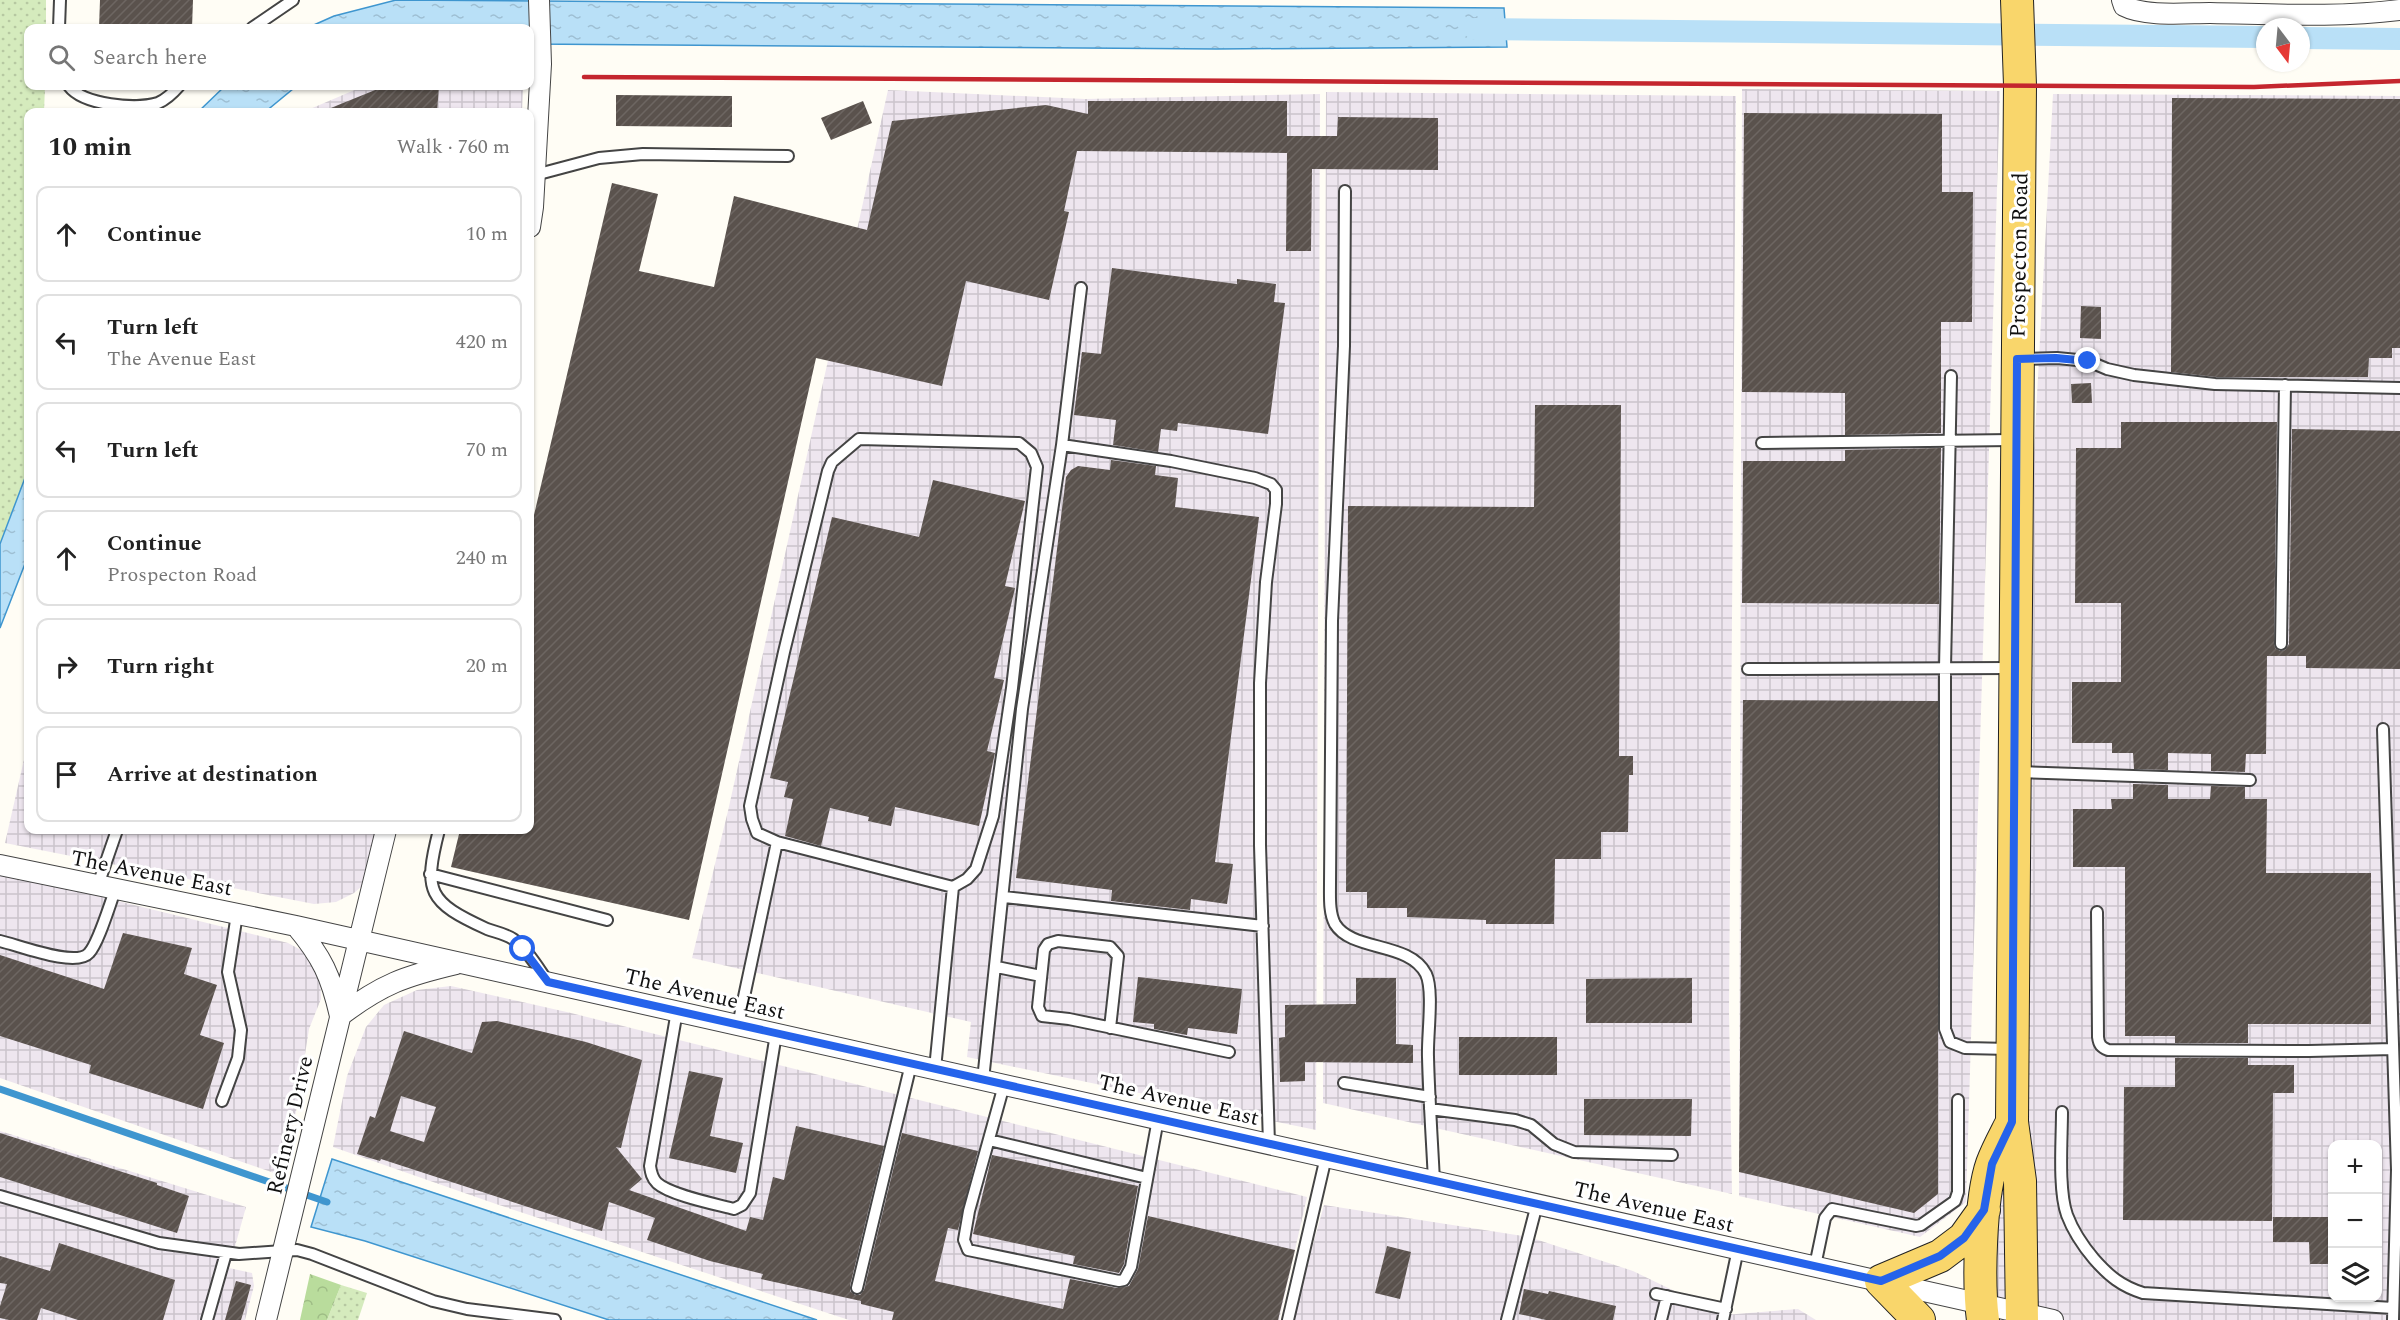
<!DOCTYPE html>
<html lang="en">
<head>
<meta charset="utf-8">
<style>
  body { margin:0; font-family:Spectral,serif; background:#f2f2f2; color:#222 }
  .controls { position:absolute; right:18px; bottom:18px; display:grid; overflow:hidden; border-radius:12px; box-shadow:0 2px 4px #0004 }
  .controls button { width:54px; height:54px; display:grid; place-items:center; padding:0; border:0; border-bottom:2px solid #e0e0e0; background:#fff; color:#222; font:30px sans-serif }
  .compass { position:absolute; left:2256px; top:18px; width:54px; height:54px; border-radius:50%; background:#fff; box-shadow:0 2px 4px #0004; rotate:164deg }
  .stop { position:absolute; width:18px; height:18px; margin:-14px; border:4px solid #2563eb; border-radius:50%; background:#fff }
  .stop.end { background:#2563eb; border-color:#fff; box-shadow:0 2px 6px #0008 }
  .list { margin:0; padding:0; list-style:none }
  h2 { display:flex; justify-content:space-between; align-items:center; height:78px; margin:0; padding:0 24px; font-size:26px }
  h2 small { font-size:20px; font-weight:400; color:#767676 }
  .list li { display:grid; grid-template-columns:39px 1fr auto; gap:18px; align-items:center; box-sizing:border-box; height:96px; margin:0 12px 12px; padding:0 12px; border:2px solid #e0e0e0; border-radius:12px }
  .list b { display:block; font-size:22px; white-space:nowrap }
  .list p { margin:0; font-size:20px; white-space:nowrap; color:#767676 }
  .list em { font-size:20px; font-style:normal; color:#767676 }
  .icon { flex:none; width:33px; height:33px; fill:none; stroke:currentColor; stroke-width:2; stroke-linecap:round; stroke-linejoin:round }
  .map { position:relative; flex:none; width:2400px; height:1320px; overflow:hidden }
  .search { position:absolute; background:#fff; box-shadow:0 2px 4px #0004; left:24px; top:24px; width:510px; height:66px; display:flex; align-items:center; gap:15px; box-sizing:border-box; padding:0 21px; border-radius:12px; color:#767676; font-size:22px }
  .panel { position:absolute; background:#fff; box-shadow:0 2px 4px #0004; left:24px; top:108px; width:510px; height:726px; border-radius:12px }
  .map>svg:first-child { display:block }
  .industrial { fill:url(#industrial-grid); fill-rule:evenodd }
  .grass { fill:url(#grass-dots) }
  .forest { fill:url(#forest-crowns) }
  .water { fill:url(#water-ripples); stroke:#3f96cf; stroke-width:1.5 }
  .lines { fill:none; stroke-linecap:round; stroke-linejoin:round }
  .stream { stroke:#3f96cf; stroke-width:7 }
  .canal { stroke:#b9e0f7; stroke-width:22 }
  .building { fill:url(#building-hatch); fill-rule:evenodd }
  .service-casing { stroke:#444; stroke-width:14 }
  .minor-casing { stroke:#444; stroke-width:22 }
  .primary-casing { stroke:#222; stroke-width:34 }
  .service { stroke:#fff; stroke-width:10 }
  .minor { stroke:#fff; stroke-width:20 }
  .primary { stroke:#f9d66b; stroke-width:32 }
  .rail { stroke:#c4262e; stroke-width:4.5 }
  .route { stroke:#2563eb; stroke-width:8 }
  .labels { text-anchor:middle; stroke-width:6; stroke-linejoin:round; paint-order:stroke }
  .street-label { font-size:22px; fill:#111; stroke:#fff }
</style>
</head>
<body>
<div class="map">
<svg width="2400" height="1320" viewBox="0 0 2400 1320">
  <defs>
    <pattern id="industrial-grid" width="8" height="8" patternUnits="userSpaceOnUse" patternTransform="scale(1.5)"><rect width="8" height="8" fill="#eee6ef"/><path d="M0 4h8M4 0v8" fill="none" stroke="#cbc4cc"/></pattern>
    <pattern id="grass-dots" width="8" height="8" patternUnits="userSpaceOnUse" patternTransform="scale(1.5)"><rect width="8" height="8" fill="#d5ebbd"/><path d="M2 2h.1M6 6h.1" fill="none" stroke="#b6c8a1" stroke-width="1.8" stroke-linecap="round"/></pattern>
    <pattern id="forest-crowns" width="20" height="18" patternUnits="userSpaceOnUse" patternTransform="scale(1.5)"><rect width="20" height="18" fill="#b9dc9c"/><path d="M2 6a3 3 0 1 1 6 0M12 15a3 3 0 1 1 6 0" fill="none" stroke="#9ebc85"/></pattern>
    <pattern id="water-ripples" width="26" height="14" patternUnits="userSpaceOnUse" patternTransform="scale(1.5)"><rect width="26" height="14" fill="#b9e0f7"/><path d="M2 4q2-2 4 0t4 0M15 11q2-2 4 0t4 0" fill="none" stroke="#9ebfd3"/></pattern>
    <pattern id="building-hatch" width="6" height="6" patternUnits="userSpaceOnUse" patternTransform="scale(1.5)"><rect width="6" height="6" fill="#5a524d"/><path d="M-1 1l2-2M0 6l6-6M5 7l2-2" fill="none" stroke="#6d6662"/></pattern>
  </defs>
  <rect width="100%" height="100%" fill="#fffdf5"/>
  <path class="industrial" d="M364,86H523L522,112H303Z
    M1742,89L2000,91L1966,1202L1920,1237L1739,1196Z
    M888,90L1085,99L1320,94L1316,1130L967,1057L971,1022L692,958L728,811Z
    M1326,92L1736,96L1729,1010L1732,1194L1323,1103Z
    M2053,94L2400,96V1320H1988ZM2332,1144H2378V1298H2332Z
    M28,742V830H378L362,886L354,893L336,902L314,904L5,843Z
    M0,872L288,943L312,956L320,969L321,999L309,1029L296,1112L280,1175L0,1078Z
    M451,986L571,1013L1307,1197L1279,1320H849L496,1204L333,1147L347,1076L366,1027L384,1005L417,990Z
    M0,1131L246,1207L229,1268L252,1273L254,1286L245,1320H0Z
    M1324,1205L1529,1237L1633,1271L1724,1315L1798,1309L1816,1320H1292Z"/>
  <path class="grass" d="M0,0H46V28H28V86H45L44,112H28V470L0,544Z
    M341,1285L367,1293L358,1320H327Z"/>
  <path class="forest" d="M310,1274L341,1285L327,1320H300Z"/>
  <path class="water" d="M396,0L1504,8L1507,47L1217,49L530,44V28H307L334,16Z
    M225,86H303L293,89L265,112H198Z
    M28,470V556L0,628V544Z
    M332,1159L817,1320H609L365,1241L311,1227Z"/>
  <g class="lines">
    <path class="stream" d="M0,1089L327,1202"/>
    <path class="canal" d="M1475,29L2265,37
      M2301,38L2400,39"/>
  </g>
  <path class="building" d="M100,0H193L192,28H99Z
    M385,86H439L437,112H321Z
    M616,95L732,96V127L616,126Z
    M2172,98L2400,99V348H2392V358H2369L2368,377H2216L2171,372Z
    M863,101L872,123L831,140L821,118Z
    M1088,101H1287V136H1337L1338,117L1438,118V170L1312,169L1311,251H1286L1287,153L1077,151L1064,211L1069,212L1049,300L966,281L942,386L816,358L689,920L451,867L460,830H530V532L612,183L658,194L639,271L714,287L734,196L867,230L892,121L1046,105L1088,114Z
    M1744,113L1942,114V192H1973L1972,322H1941V433L1845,435V393L1742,392Z
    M1112,268L1237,284V279L1276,284L1274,302L1285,303L1268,434L1178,423L1177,431L1161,429L1158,452L1113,445L1116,420L1074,415L1082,352L1101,354Z
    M2081,306L2101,307V339L2080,338Z
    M2091,383L2092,403H2072L2071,384Z
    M1535,405H1621L1619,756H1633V775H1629L1628,832H1601V859H1555L1554,924H1486V920L1407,917V908H1367V892H1346L1348,506L1534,507Z
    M2121,422H2277L2274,644L2275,648L2280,651L2285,650L2289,644L2292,429L2400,431V669L2306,668V656H2267L2266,754H2246L2245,772L2211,771V754L2168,753V770L2134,769L2133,753H2112V743H2072V682H2121V603H2075L2076,448H2121Z
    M1941,448L1939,604L1742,603L1743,461H1845V450Z
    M1111,460L1156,466L1155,475L1178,478L1175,507L1259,517L1215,862L1233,864L1227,904L1191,899L1190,910L1111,901L1112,890L1016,878L1066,477L1071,470L1078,466L1110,470Z
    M933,480L1025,501L1005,586L1015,588L994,678L1004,680L987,751L995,753L979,826L895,807L891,826L868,821L869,817L830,808L821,846L785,836L793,799L784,797L788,782L770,778L832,517L919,537Z
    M1743,700L1938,701V1194L1914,1213L1739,1172Z
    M2133,784L2168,785V799H2210L2211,786L2245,787V799H2267L2266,873H2371V1024H2248V1043H2175V1036H2125V867H2073V809H2112L2111,799H2133Z
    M123,933L192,948L184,974L217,985L200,1035L224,1043L203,1109L89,1073L91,1065L0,1036V955L104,989Z
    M1138,977L1242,989L1237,1034L1188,1028L1187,1035L1154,1029V1024L1133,1022Z
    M1356,978H1396V1044L1413,1045V1063L1305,1062V1081L1280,1082L1279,1038L1285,1037V1005L1356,1004Z
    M1692,978V1023H1586V979Z
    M497,1021L586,1042L642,1060L621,1148L616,1147L642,1179L629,1190L746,1231L750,1217L763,1220L773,1177L784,1180L796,1126L884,1146L850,1286V1291L855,1295H860L864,1290L902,1133L978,1151L958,1230L948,1228L935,1281L1063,1309L1070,1279L1117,1288L1129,1286L1138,1269L1148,1216L1295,1250L1278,1320H892L894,1312L861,1304V1301L761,1279L763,1274L710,1261L647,1240L655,1218L609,1202L602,1231L381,1159L380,1161L357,1154L370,1116L375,1118L404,1031L472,1053L482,1022ZM401,1096L436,1107L424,1142L390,1131Z
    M1459,1037H1557V1075H1459Z
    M2175,1058H2248V1065H2294V1093H2273L2272,1221L2123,1220L2124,1087H2175Z
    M689,1071L723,1078L710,1136L743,1143L736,1173L669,1158Z
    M1584,1099H1692L1691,1136L1584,1135Z
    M0,1133L157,1183V1185L189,1196L177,1233L0,1177Z
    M992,1155L1138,1186L1124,1264L1119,1273L1073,1264L1075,1256L973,1234Z
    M2273,1217H2332V1264H2310L2309,1242H2273Z
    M59,1243L175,1280L163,1320H78L41,1308L37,1320H9L0,1318V1306L7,1284L0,1283V1256L50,1271Z
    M1387,1246L1411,1252L1400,1299L1375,1293Z
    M236,1281L251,1285L245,1307L241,1320H225Z
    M1524,1289L1548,1294L1549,1291L1616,1306L1613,1320H1546L1519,1314Z"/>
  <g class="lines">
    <defs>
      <path id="service" d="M59,28L60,0
        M252,28L293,0
        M69,86C83,105 136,110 158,103C167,99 173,93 179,86
        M535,175L599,158L643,154L788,156
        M1345,191L1344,346L1332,621L1330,884C1330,897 1329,913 1335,924C1352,952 1409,941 1426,974C1434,991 1427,1037 1428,1057C1429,1098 1432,1140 1434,1181
        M2020,359L2057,358L2088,361L2107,369L2134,375L2215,384L2400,388
        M1951,376L1945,668V1029L1950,1042L1965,1048L2010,1049
        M859,439L1019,443L1031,453L1037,467L1012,688L993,816L976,869L967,879L953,887L777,842L757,833L752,819L750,806L784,652L828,471L832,462Z
        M1762,443L2013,440
        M1062,445L1171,461L1255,478L1271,484L1276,490V504L1266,582L1260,683V845L1269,1144
        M2281,644L2285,385
        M1748,669L2012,668
        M2383,729L2397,1170L2393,1320
        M2016,772L2250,780
        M439,830C423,892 428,902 487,929C495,932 506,934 513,939C527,949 538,968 548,982
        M430,874L607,920
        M98,885L117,830
        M1004,897L1263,926
        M2097,912L2098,1037C2099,1045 2101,1047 2108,1050L2309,1051L2393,1049
        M0,941C18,945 76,968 89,953C99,942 110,903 116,888
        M997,967L1041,976
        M677,1011L650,1166C651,1173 652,1178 657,1183C670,1195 715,1204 734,1209L742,1205L750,1193L776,1034
        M738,1025L777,842
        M1110,1028L1118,956L1110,947L1058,941L1048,944L1044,950L1038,1007L1042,1016L1069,1019L1229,1052
        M935,1069L953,887
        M983,1080L1022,709L1062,445L1081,288
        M1344,1083L1430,1097
        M1004,1085L969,1211L964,1240L968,1250L1119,1281L1124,1280L1131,1267L1158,1119
        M222,1101L238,1058L241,1030L228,972L237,914
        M1430,1109L1515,1120L1531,1125L1554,1144L1574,1152L1672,1155
        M2062,1112C2062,1140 2058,1190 2067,1215C2073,1231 2083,1246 2094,1259C2109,1276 2121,1286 2143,1293L2393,1308
        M989,1140L1147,1178
        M0,1196L159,1243L239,1254L297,1250L312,1254L433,1301L467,1309L555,1320
        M1815,1266L1825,1218L1832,1209L1916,1226L1921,1225L1955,1201L1958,1192V1100
        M857,1288L911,1064
        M1656,1294L1726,1309
        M207,1320L226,1253
        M1288,1320L1326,1157
        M1507,1320L1537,1204
        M1661,1320L1667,1296
        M1723,1320L1738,1249"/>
      <path id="minor" d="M2122,0L2124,6C2145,17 2186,13 2210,13C2273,14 2338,18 2400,10
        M530,227L533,207L541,64L539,0
        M0,865L296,926L2053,1320
        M296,926C322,957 331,976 340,1016C382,984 405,976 456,964
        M266,1320L386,830"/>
      <path id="primary" d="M2017,0L2020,85L2012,1122L2020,1181L2022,1320
        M1919,1320L1881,1281L1940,1256L1964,1238L1984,1210
        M1983,1320C1978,1284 1980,1198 1992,1164C1997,1150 2005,1136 2012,1122"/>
    </defs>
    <use href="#service" class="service-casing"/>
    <use href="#minor" class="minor-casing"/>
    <use href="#primary" class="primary-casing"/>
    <use href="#service" class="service"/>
    <use href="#minor" class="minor"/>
    <use href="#primary" class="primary"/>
    <path class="rail" d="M584,77L2254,87L2400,81"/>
  </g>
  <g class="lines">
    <path class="route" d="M523,949L548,982L1881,1281L1940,1256L1964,1238L1984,1210L1992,1164L2012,1122L2017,359L2056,358L2088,361"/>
  </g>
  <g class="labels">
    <g class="street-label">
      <text transform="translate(2018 255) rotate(-89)" y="8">Prospecton Road</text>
      <text transform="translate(152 872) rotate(11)" y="8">The Avenue East</text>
      <text transform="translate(705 993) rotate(13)" y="8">The Avenue East</text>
      <text transform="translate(1179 1099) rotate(13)" y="8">The Avenue East</text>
      <text transform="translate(289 1125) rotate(-77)" y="8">Refinery Drive</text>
      <text transform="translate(1654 1206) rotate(13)" y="8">The Avenue East</text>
    </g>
  </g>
</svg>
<div class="controls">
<button>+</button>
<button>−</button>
<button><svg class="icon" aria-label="layers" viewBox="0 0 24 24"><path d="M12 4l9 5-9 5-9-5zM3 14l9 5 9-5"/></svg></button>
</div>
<svg class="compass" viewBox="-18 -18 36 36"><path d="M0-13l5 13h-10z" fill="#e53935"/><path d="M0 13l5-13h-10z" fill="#767676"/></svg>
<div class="stop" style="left:523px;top:949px"></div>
<div class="stop end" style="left:2088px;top:361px"></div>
<div class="search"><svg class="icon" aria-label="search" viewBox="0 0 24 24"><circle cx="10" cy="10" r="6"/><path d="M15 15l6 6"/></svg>Search here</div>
<section class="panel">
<h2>10 min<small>Walk · 760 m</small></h2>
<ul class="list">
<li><svg class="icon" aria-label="ahead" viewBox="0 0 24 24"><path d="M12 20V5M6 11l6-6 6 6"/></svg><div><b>Continue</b></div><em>10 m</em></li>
<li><svg class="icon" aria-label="left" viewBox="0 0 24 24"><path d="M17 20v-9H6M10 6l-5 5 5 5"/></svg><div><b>Turn left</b><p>The Avenue East</p></div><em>420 m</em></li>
<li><svg class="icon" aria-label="left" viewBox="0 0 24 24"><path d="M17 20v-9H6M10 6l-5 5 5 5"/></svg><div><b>Turn left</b></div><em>70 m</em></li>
<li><svg class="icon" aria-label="ahead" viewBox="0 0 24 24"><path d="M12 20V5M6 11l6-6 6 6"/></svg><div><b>Continue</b><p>Prospecton Road</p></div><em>240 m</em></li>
<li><svg class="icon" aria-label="right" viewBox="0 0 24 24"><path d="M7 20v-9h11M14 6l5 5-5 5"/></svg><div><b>Turn right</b></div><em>20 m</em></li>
<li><svg class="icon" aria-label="arrive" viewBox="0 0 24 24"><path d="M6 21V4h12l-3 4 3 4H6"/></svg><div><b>Arrive at destination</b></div></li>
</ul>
</section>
</div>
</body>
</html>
